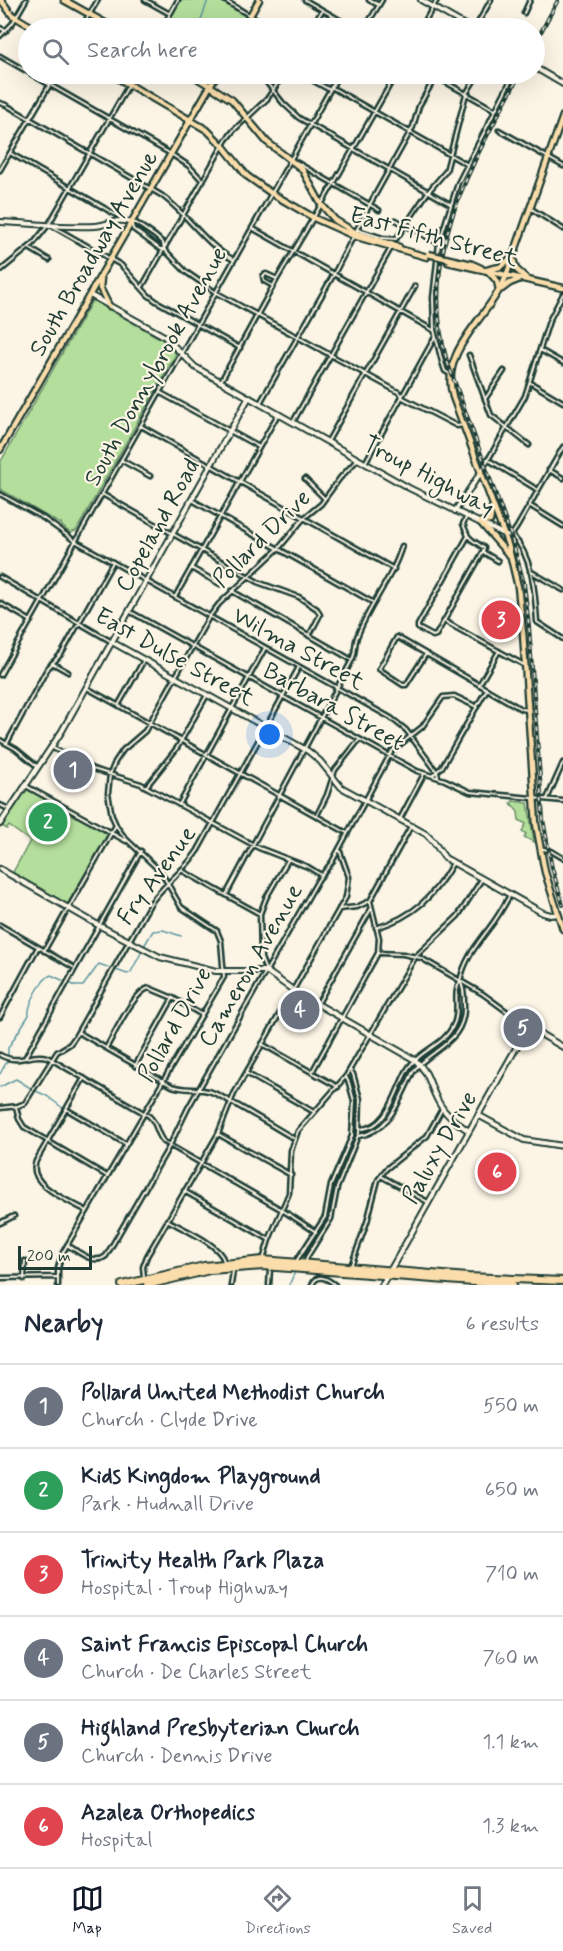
<!DOCTYPE html>
<html lang="en">
<head>
<meta charset="utf-8">
<style>
  body { margin:0; font-family:Mynerve,sans-serif; background:#f6f6f7; color:#1f2937 }
  .scale { position:absolute; left:18px; bottom:15px; width:74px; box-sizing:border-box; padding-left:6px; border:3px solid #1f3d34; border-top:0; font-size:16px; line-height:21px; white-space:nowrap; color:#1f3d34; -webkit-text-stroke:4px #fcf5e5; paint-order:stroke }
  .you { position:absolute; left:270px; top:735px; width:21px; height:21px; margin:-15px; border:4px solid #fff; border-radius:50%; background:#1a73e8; box-shadow:0 0 0 9px #1a73e833 }
  .badge { display:grid; place-items:center; width:39px; height:39px; border-radius:50%; background:#111827; color:#fff; font-size:20px; font-weight:700 }
  .pin { position:absolute; translate:-50% -50%; border:3px solid #fff; box-shadow:0 2px 6px #0006 }
  .list { margin:0; padding:0; list-style:none }
  h2 { display:flex; justify-content:space-between; align-items:center; height:78px; margin:0; padding:0 24px; font-size:26px }
  h2 small { font-size:20px; font-weight:400; color:#747a83 }
  .list li { display:grid; grid-template-columns:39px 1fr auto; gap:18px; align-items:center; box-sizing:border-box; height:84px; padding:0 24px; border-top:2px solid #e0e1e3 }
  .list b { display:block; font-size:22px; white-space:nowrap }
  .list p { margin:0; font-size:20px; white-space:nowrap; color:#747a83 }
  .list em { font-size:20px; font-style:normal; color:#747a83 }
  .icon { flex:none; width:33px; height:33px; fill:none; stroke:currentColor; stroke-width:2; stroke-linecap:round; stroke-linejoin:round }
  .map { position:relative; flex:none; width:563px; height:1285px; overflow:hidden }
  .search { position:absolute; background:#fff; box-shadow:0 6px 24px #0002; left:18px; right:18px; top:18px; height:66px; display:flex; align-items:center; gap:15px; box-sizing:border-box; padding:0 21px; border-radius:33px; color:#747a83; font-size:22px }
  .sheet { height:582px; background:#fff }
  nav { display:flex; justify-content:space-around; align-items:center; box-sizing:border-box; height:84px; border-top:2px solid #e0e1e3; background:#fff; font-size:16px; color:#747a83 }
  nav a { display:grid; justify-items:center; gap:3px }
  nav .on { color:#111827 }
  .map>svg:first-child { display:block }
  .green { fill:#b3de9b; stroke:#698e68; stroke-width:1.5 }
  .lines { fill:none; stroke-linecap:round; stroke-linejoin:round }
  .stream { stroke:#5e97a1; stroke-width:1.5 }
  .street-casing { stroke:#1f3d34; stroke-width:7 }
  .secondary-casing { stroke:#1f3d34; stroke-width:8 }
  .primary-casing { stroke:#1f3d34; stroke-width:9 }
  .highway-casing { stroke:#1f3d34; stroke-width:10 }
  .street { stroke:#fcf5e5; stroke-width:2 }
  .secondary { stroke:#fcf5e5; stroke-width:4 }
  .primary { stroke:#faddab; stroke-width:4.5 }
  .highway { stroke:#faddab; stroke-width:6 }
  .rail-casing { stroke:#1f3d34; stroke-width:4 }
  .rail { stroke:#fcf5e5; stroke-width:1.5; stroke-dasharray:4.5; stroke-linecap:butt }
  .primary-bridge-casing { stroke:#1f3d34; stroke-width:9; stroke-linecap:butt }
  .primary-bridge { stroke:#faddab; stroke-width:4.5 }
  .labels { text-anchor:middle; stroke-width:4.5; stroke-linejoin:round; paint-order:stroke }
  .street-label { font-size:24px; fill:#1f3d34; stroke:#fcf5e5 }
</style>
</head>
<body>
<div class="map">
<svg width="563" height="1285" viewBox="0 0 563 1285">
  <rect width="100%" height="100%" fill="#fcf5e5"/>
  <filter id="ink" filterUnits="userSpaceOnUse"><feTurbulence type="fractalNoise" baseFrequency=".0167" numOctaves="2"/><feDisplacementMap in="SourceGraphic" scale="12" xChannelSelector="R" yChannelSelector="G"/><feConvolveMatrix kernelMatrix="1 2 1 2 8 2 1 2 1" color-interpolation-filters="sRGB"/></filter>
  <g filter="url(#ink)">
    <path class="green" d="M180,0H221L247,16L240,28H164Z
      M93,299L163,340L176,354L76,531L70,533L62,526L61,523L60,524L0,489V463Z
      M25,789H28L109,834L67,905L12,874L30,841L9,826L7,829L2,826Z
      M513,801L528,803L534,842L524,837L526,834L522,831L526,824L519,820L518,812L511,803Z"/>
    <g class="lines">
      <path class="stream" d="M200,23L208,0
        M144,946L153,931L163,930L181,936
        M116,970L127,974L131,972L142,951
        M69,983L76,986H83L99,964L110,968
        M8,1057V1048L29,1015C27,1006 42,978 51,975L64,981
        M422,1059C448,1040 458,1034 462,1002
        M0,1074L7,1061
        M0,1087L16,1079L32,1089
        M36,1091L47,1096L64,1109
        M362,1132L376,1128L382,1122L413,1067
        M303,1259L327,1221L335,1184L356,1133L358,1105L351,1076
        M289,1285L295,1272"/>
      <defs>
        <path id="street" d="M145,0L170,14
          M224,0L262,23L269,28
          M305,0L354,28
          M369,0L379,5
          M524,13L530,0
          M0,28L6,31
          M81,28L98,0
          M162,28L178,0
          M311,28L322,11
          M365,28L382,0
          M421,28L437,0
          M475,28L491,0
          M0,36L12,24L26,0
          M0,56L28,72
          M31,74L171,154L189,166L203,181
          M260,74L283,103L299,118L450,204
          M301,74L330,90
          M431,74L495,110
          M331,87L466,164
          M0,103L6,105L161,195C188,214 204,244 234,260
          M499,130L563,166
          M10,153L123,219
          M296,162L379,210
          M0,170L56,74
          M530,208L563,229
          M396,220L438,243
          M131,223H136L155,236L163,243L164,249L186,272L215,292L400,393L403,398L457,426L463,425
          M132,225L133,229L160,249H164
          M54,227L121,265L148,295L156,301L240,348
          M252,228L433,330
          M358,230L383,238L396,239L428,192L446,171L466,94L475,79L483,74
          M29,248L49,260
          M0,271L33,244L49,224L135,74
          M273,286L264,281L263,276L266,274L277,279
          M142,287L226,140L234,130L267,99L284,74
          M540,350L563,363
          M469,355L491,415L529,445
          M450,374L445,371L442,362L434,330L433,298L439,243L458,183L514,74
          M221,381L277,279L334,183L396,74
          M531,383L563,402
          M159,392L259,447
          M485,399L504,371
          M260,403L334,274L370,204L413,127L419,106L437,74
          M293,422L391,248
          M141,426L394,569
          M328,441L415,286
          M487,459L538,490
          M121,460L150,476
          M365,463L435,337
          M482,470L525,396L549,321L563,294
          M549,470L563,478
          M305,479L324,498
          M0,494L43,518L75,541L391,718L406,730L437,772L438,777
          M102,494L260,583L299,597L317,609L320,615L309,636
          M192,500L374,603
          M529,505L563,526
          M467,516L463,524L468,536L418,625V628L433,636L436,635L483,552
          M506,535L511,536L517,527L563,447
          M512,535C533,557 535,592 537,622L563,639
          M468,536L472,540L484,548L483,552L498,561
          M191,568L220,584
          M530,571L563,590
          M0,577L112,642
          M232,591L352,660
          M175,597L278,414
          M0,603L31,621
          M129,611L417,771L445,780L470,792L563,801
          M444,621L524,665
          M426,654L406,685H403L379,669L397,637L521,709L528,710
          M52,663L68,672
          M0,675L339,74
          M479,685L499,651
          M87,688L347,833
          M119,704L144,660
          M0,740L16,749L38,767
          M7,743L47,669L62,653L113,562
          M51,747L93,769L141,784L259,848L308,867L321,875
          M433,775L442,767L487,689
          M26,786L126,841
          M146,787L177,748L207,695
          M547,799L563,763
          M0,805L9,809
          M179,805L265,648
          M317,815L327,795L335,770L359,740
          M400,819L424,774
          M540,848L551,851L563,858
          M181,870L260,914
          M226,895L352,660C356,652 354,645 357,637C369,605 392,579 402,546
          M339,909L357,907L370,901
          M0,925L73,967
          M376,928C415,916 433,897 453,863
          M44,951L116,825
          M379,953L403,954L421,958L483,994L528,1027
          M266,971L261,958L260,914L266,898L288,860
          M460,981C465,958 476,946 490,927C498,917 504,906 510,895
          M318,1003L371,909
          M0,1017L38,947
          M78,1032L172,1086C186,1091 201,1087 214,1093C241,1106 267,1123 293,1138
          M262,1044L338,1087
          M106,1048C115,1034 133,992 149,988L173,998L202,1015
          M0,1055C21,1066 29,1052 47,1057L149,1116C158,1124 156,1134 164,1142L282,1210L316,1232
          M25,1058L141,851
          M135,1066L173,998
          M312,1072L378,953L379,938L370,901L411,826
          M246,1073L314,1112
          M84,1078L36,1161C26,1185 70,1201 87,1211
          M16,1107L19,1119L24,1127L107,1176
          M0,1108L18,1106L25,1103L57,1052L70,1044L75,1037L150,904C163,884 185,871 198,850L299,667
          M66,1109L126,1144
          M218,1134L291,1175
          M359,1136C387,1131 396,1108 407,1085C410,1079 412,1072 416,1068C436,1047 466,1040 464,1004C464,996 464,988 460,981C452,994 461,1012 453,1026C444,1045 421,1050 409,1067C396,1086 390,1129 360,1129
          M381,1176L428,1202
          M184,1191L268,1239
          M167,1220C183,1229 220,1244 224,1261
          M0,1223L14,1216
          M67,1245C78,1251 94,1266 106,1256L170,1145L188,1108L318,880L332,862L392,751L422,727L443,697L454,696L477,707
          M263,1260L269,1240L289,1193L291,1150L298,1131L346,1076L416,956L458,916L482,879
          M297,1260L325,1217L331,1185L352,1136L354,1101L349,1083L346,1077
          M306,1262L307,1257L331,1219L337,1188L359,1133L360,1099L353,1074L350,1070
          M351,1266L367,1222L378,1180L386,1169L427,1136L442,1109
          M144,1277L143,1267L147,1256L218,1134L234,1094L346,897L349,877L339,849
          M0,1278L57,1277
          M24,1279L25,1261
          M58,1285V1268L62,1254L224,977L221,941L217,931L181,907L161,872L126,839L117,827L112,816L108,793L110,774L115,762L123,750L145,731L209,617L219,604L279,548L304,518L321,504L340,478L358,459
          M231,1285L233,1271
          M269,1285L270,1269
          M312,1285C317,1273 327,1278 335,1285"/>
        <path id="secondary" d="M421,0L470,28
          M534,67L563,84
          M0,222C31,223 64,228 95,226C108,225 119,217 131,223
          M90,295L164,336L195,367L409,488L503,534
          M455,511L481,472
          M112,642L308,751L320,761L341,787L426,834L433,841L445,858L543,913L551,915L558,914
          M0,824L62,731L249,397
          M0,869L98,925L160,957L216,971H266L293,990L415,1060C430,1073 429,1085 438,1101C445,1115 457,1123 469,1131
          M478,1115L524,1140L563,1146
          M382,1285L528,1027L563,1047"/>
        <path id="primary" d="M1,0L12,15L34,28
          M64,0L114,28
          M243,28L259,0
          M111,74L207,130L223,146L247,176L271,193L316,219L354,236L427,257
          M191,74L232,100L267,142L302,169L321,204L335,220L356,233L399,247
          M563,116L505,279C488,318 439,350 453,397L508,545L518,587L523,633L536,824L545,872L563,929
          M449,259L472,264L481,268
          M513,259L516,269L526,278
          M448,262L563,288
          M490,269L500,267L511,258
          M487,270L497,281L499,290
          M101,278L100,288L109,306
          M502,289L510,283L520,279
          M0,450L217,74
          M480,522L508,554
          M480,522L490,521L492,508"/>
        <path id="highway" d="M122,1285L204,1266L263,1260L468,1277L563,1281
          M147,1285L210,1270L263,1266L513,1285"/>
      </defs>
      <use href="#street" class="street-casing"/>
      <use href="#secondary" class="secondary-casing"/>
      <use href="#primary" class="primary-casing"/>
      <use href="#highway" class="highway-casing"/>
      <use href="#street" class="street"/>
      <use href="#secondary" class="secondary"/>
      <use href="#primary" class="primary"/>
      <use href="#highway" class="highway"/>
      <defs>
        <path id="rail" d="M534,45L558,0
          M520,74C472,165 416,254 447,361L511,536L524,583L529,626L543,819L552,868L563,905"/>
      </defs>
      <use href="#rail" class="rail-casing"/>
      <use href="#rail" class="rail"/>
      <defs>
        <path id="primary-bridge" d="M428,254L449,259"/>
      </defs>
      <use href="#primary-bridge" class="primary-bridge-casing"/>
      <use href="#primary-bridge" class="primary-bridge"/>
    </g>
  </g>
  <g class="labels">
    <g class="street-label">
      <text transform="translate(434 236) rotate(15)" y="8">East Fifth Street</text>
      <text transform="translate(93 253) rotate(-60)" y="8">South Broadway Avenue</text>
      <text transform="translate(155 366) rotate(-61)" y="8">South Donnybrook Avenue</text>
      <text transform="translate(429 475) rotate(28)" y="8">Troup Highway</text>
      <text transform="translate(157 525) rotate(-61)" y="8">Copeland Road</text>
      <text transform="translate(261 538) rotate(-45)" y="8">Pollard Drive</text>
      <text transform="translate(299 648) rotate(29)" y="8">Wilma Street</text>
      <text transform="translate(175 656) rotate(29)" y="8">East Dulse Street</text>
      <text transform="translate(334 706) rotate(29)" y="8">Barbara Street</text>
      <text transform="translate(156 875) rotate(-54)" y="8">Fry Avenue</text>
      <text transform="translate(250 965) rotate(-60)" y="8">Cameron Avenue</text>
      <text transform="translate(174 1024) rotate(-61)" y="8">Pollard Drive</text>
      <text transform="translate(439 1147) rotate(-60)" y="8">Paluxy Drive</text>
    </g>
  </g>
</svg>
<div class="scale">200 m</div>
<div class="you"></div>
<div class="pin badge" style="left:73px;top:770px;background:#6b7280">1</div>
<div class="pin badge" style="left:48px;top:822px;background:#2e9e5b">2</div>
<div class="pin badge" style="left:501px;top:620px;background:#e0444e">3</div>
<div class="pin badge" style="left:300px;top:1010px;background:#6b7280">4</div>
<div class="pin badge" style="left:523px;top:1028px;background:#6b7280">5</div>
<div class="pin badge" style="left:497px;top:1172px;background:#e0444e">6</div>
<div class="search"><svg class="icon" aria-label="search" viewBox="0 0 24 24"><circle cx="10" cy="10" r="6"/><path d="M15 15l6 6"/></svg>Search here</div>
</div>
<section class="sheet">
<h2>Nearby<small>6 results</small></h2>
<ul class="list">
<li><span class="badge" style="background:#6b7280">1</span><div><b>Pollard United Methodist Church</b><p>Church · Clyde Drive</p></div><em>550 m</em></li>
<li><span class="badge" style="background:#2e9e5b">2</span><div><b>Kids Kingdom Playground</b><p>Park · Hudnall Drive</p></div><em>650 m</em></li>
<li><span class="badge" style="background:#e0444e">3</span><div><b>Trinity Health Park Plaza</b><p>Hospital · Troup Highway</p></div><em>710 m</em></li>
<li><span class="badge" style="background:#6b7280">4</span><div><b>Saint Francis Episcopal Church</b><p>Church · De Charles Street</p></div><em>760 m</em></li>
<li><span class="badge" style="background:#6b7280">5</span><div><b>Highland Presbyterian Church</b><p>Church · Dennis Drive</p></div><em>1.1 km</em></li>
<li><span class="badge" style="background:#e0444e">6</span><div><b>Azalea Orthopedics</b><p>Hospital</p></div><em>1.3 km</em></li>
</ul>
</section>
<nav>
<a class="on"><svg class="icon" aria-label="map" viewBox="0 0 24 24"><path d="M3 6l6-2 6 2 6-2v14l-6 2-6-2-6 2zM9 4v14M15 6v14"/></svg>Map</a>
<a><svg class="icon" aria-label="directions" viewBox="0 0 24 24"><path d="M12 3l9 9-9 9-9-9zM9 14v-3h6M13 9l2 2-2 2"/></svg>Directions</a>
<a><svg class="icon" aria-label="saved" viewBox="0 0 24 24"><path d="M7 4h10v16l-5-4-5 4z"/></svg>Saved</a>
</nav>
</body>
</html>
